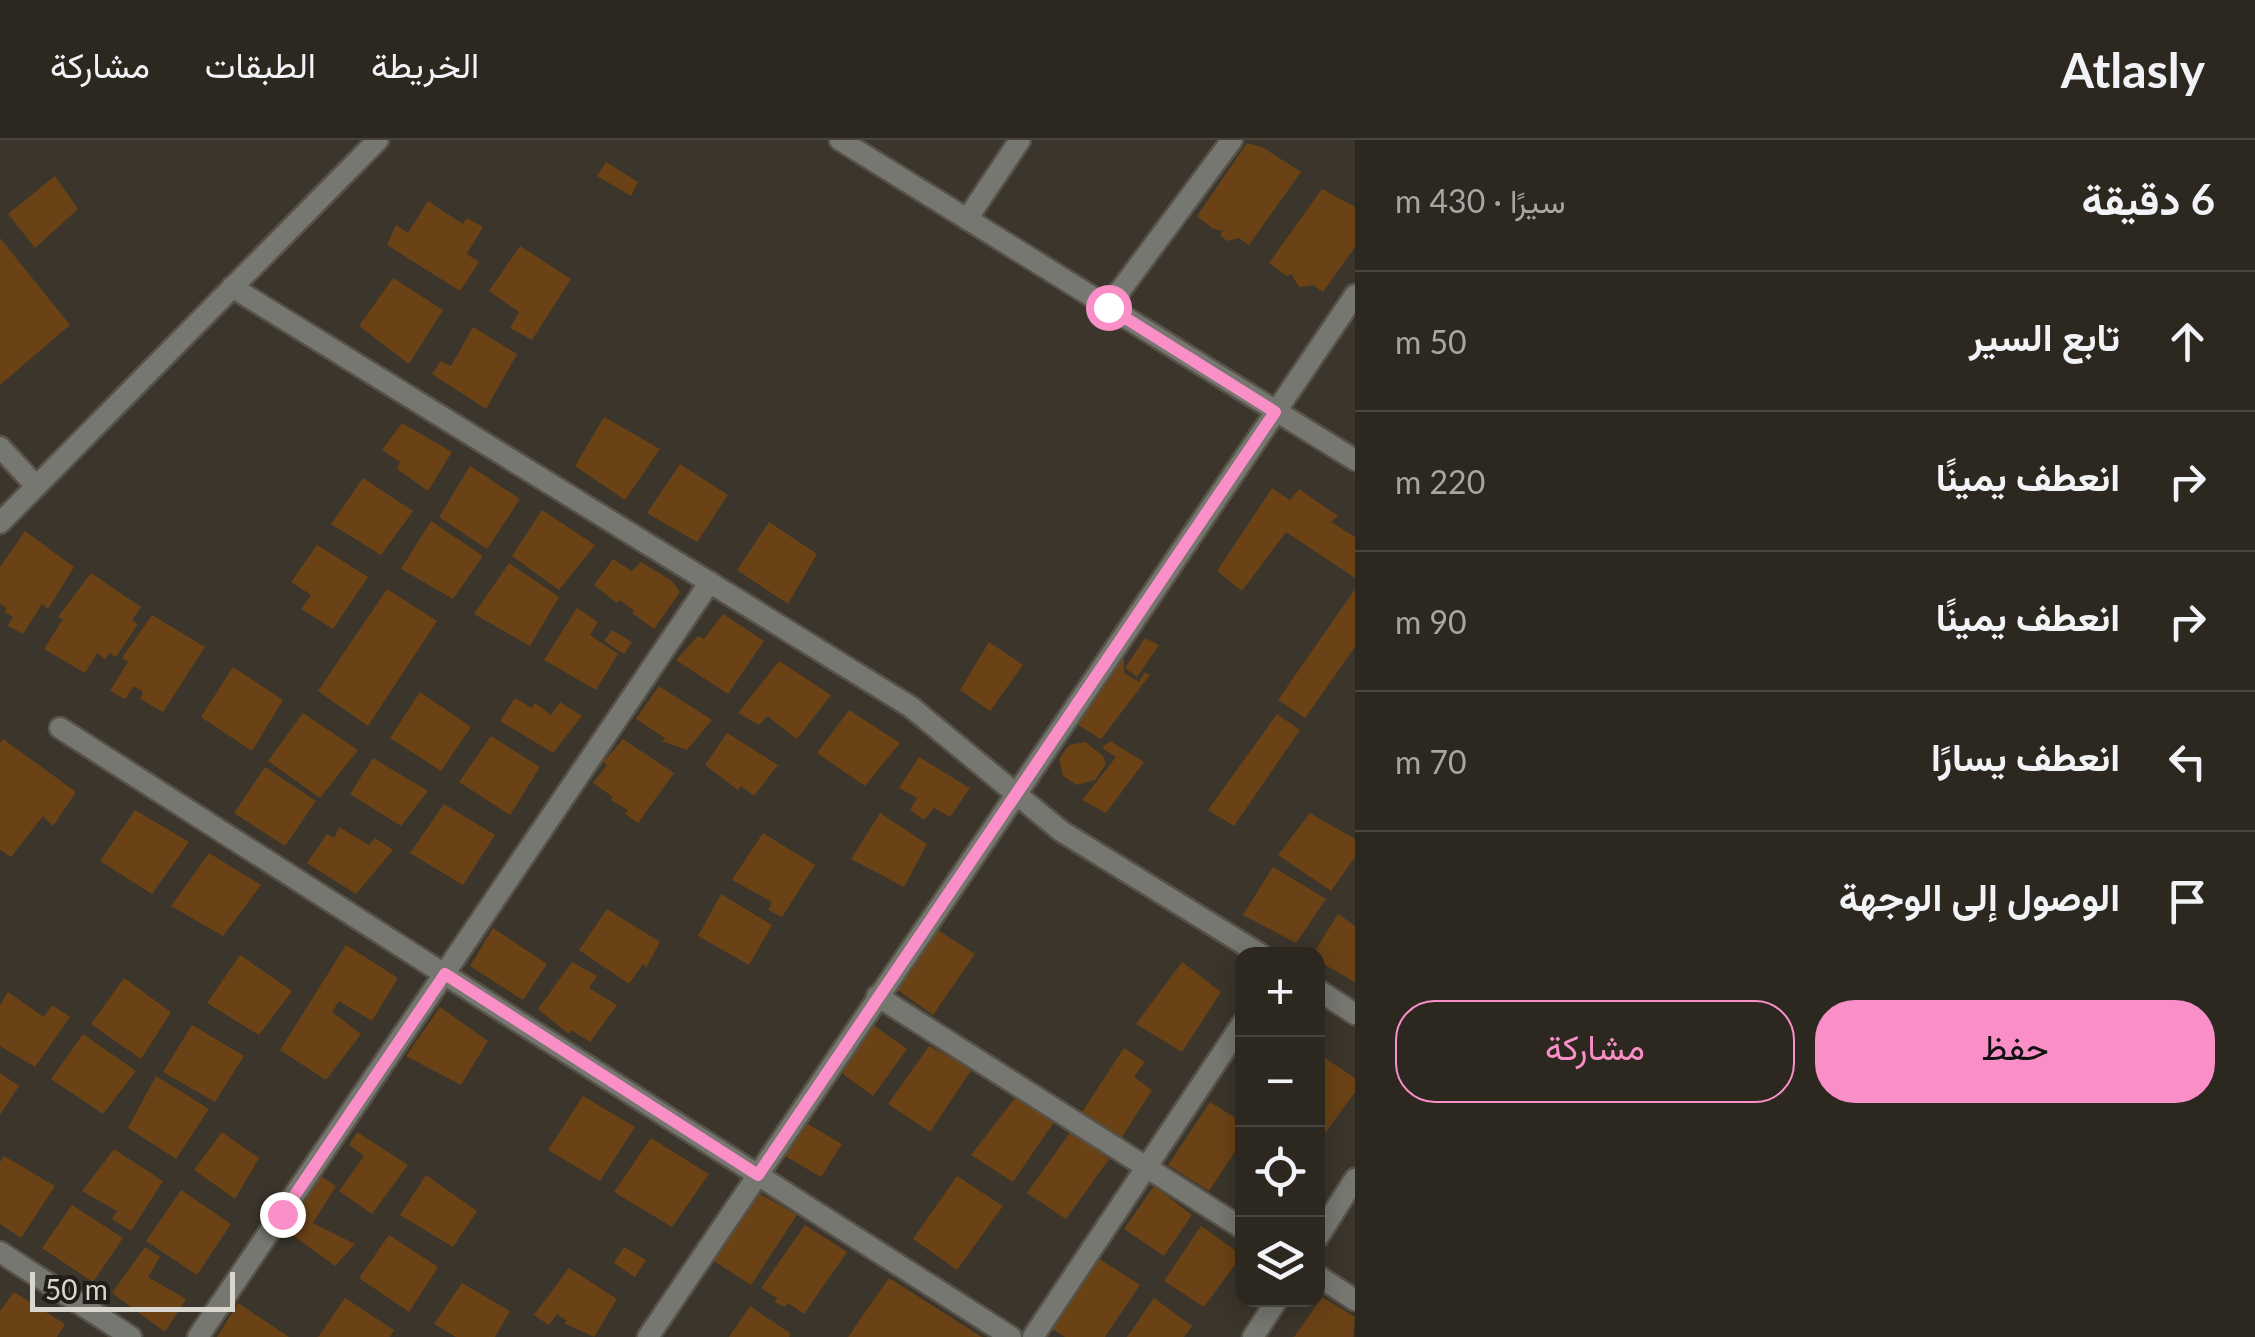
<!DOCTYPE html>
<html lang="ar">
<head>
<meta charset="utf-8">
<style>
  body { margin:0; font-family:Lato,Vazirmatn,sans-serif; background:#343029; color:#f1f3f6; direction:rtl }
  .controls { position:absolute; right:30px; bottom:30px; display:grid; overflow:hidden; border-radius:20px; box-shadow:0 5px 25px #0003 }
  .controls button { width:90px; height:90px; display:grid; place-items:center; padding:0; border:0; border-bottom:2px solid #48443e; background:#2c2820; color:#f1f3f6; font:50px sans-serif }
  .scale { position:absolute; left:30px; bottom:25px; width:205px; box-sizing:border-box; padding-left:10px; border:5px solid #d9d6cf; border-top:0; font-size:28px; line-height:35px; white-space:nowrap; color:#d9d6cf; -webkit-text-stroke:8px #201d18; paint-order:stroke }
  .stop { position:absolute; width:30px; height:30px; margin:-22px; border:8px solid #fa8fc7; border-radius:50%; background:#fff }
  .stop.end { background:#fa8fc7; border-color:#fff; box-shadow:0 2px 10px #0008 }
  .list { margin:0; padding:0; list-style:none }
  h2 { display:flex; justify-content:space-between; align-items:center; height:130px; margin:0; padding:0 40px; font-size:42px }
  h2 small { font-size:32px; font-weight:400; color:#a6a6a5 }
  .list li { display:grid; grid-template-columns:65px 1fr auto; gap:30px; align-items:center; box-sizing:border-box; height:140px; padding:0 40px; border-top:2px solid #48443e }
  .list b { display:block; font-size:38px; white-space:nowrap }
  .list em { font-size:32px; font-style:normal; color:#a6a6a5 }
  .actions { display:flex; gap:20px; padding:30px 40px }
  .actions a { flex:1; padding:22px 0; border:2px solid #fa8fc7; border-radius:40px; text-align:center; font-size:35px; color:#fa8fc7 }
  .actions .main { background:#fa8fc7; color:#111 }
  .icon { flex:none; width:55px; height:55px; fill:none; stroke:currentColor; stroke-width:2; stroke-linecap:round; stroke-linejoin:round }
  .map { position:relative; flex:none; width:1355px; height:1197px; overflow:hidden; direction:ltr }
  header { display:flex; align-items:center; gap:60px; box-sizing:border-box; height:140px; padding:0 50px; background:#2c2820; border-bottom:2px solid #48443e }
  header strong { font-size:48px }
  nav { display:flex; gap:55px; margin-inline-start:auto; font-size:35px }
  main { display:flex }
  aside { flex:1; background:#2c2820 }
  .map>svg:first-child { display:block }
  .building { fill:#6a4216 }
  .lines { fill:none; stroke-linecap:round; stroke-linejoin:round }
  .minor-casing { stroke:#575249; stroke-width:25 }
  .tertiary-casing { stroke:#575249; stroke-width:25 }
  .minor { stroke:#777771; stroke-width:20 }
  .tertiary { stroke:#777771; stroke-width:20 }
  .route { stroke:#fa8fc7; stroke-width:12 }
</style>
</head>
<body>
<header>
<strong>Atlasly</strong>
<nav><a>الخريطة</a><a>الطبقات</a><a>مشاركة</a></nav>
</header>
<main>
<aside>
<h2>6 دقيقة<small>سيرًا · 430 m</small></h2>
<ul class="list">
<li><svg class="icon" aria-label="ahead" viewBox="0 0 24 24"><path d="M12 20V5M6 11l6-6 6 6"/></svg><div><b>تابع السير</b></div><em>50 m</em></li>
<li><svg class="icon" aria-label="right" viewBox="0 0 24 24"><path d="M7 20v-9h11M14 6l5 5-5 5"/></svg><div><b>انعطف يمينًا</b></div><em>220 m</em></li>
<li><svg class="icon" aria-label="right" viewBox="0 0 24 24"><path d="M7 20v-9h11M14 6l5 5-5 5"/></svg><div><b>انعطف يمينًا</b></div><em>90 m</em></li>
<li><svg class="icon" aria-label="left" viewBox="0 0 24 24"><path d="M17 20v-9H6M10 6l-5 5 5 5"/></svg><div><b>انعطف يسارًا</b></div><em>70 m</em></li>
<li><svg class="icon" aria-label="arrive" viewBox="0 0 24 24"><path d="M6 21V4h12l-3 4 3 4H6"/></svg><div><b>الوصول إلى الوجهة</b></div></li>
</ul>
<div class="actions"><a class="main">حفظ</a><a>مشاركة</a></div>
</aside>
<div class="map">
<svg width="1355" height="1197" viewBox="0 0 1355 1197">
  <rect width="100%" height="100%" fill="#3b352b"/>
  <path class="building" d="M1247,3L1264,8L1301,32L1249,105L1239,98L1227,101L1220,95L1223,91L1212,88L1197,76Z
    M606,22L638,42L631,56L597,36Z
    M55,36L78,69L35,108L8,74Z
    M1322,49L1355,67V107L1323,152L1313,145L1299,147L1291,134L1287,136L1269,123Z
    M428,61L463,84L467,78L483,87L467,114L479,122L460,151L387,105L396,85L408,93Z
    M0,98L70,185L0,245Z
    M520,106L571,139L532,200L510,188L519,172L489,151Z
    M393,138L443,170L409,224L359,186Z
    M473,187L517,214L486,269L432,234L441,221L451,226Z
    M604,277L660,309L625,360L575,326Z
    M402,283L452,312L428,351L397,329L400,322L382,310Z
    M680,324L728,355L697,402L647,373Z
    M470,326L520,359L487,409L439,377Z
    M363,338L413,371L381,415L331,384Z
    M1272,348L1290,360L1299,349L1338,376L1331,382L1355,397V438L1286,392L1242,451L1217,431Z
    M542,370L595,405L559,450L512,416Z
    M431,381L483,416L453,459L401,429Z
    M769,382L817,414L788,464L737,430Z
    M25,391L74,427L48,469L42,464L23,494L8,486L13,477L4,472L7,468L0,464V427Z
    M317,405L368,437L333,489L301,469L311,455L291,442Z
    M613,419L632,431L641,422L672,441L680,452L654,489L632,473L634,471L620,460L617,463L594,445Z
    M509,423L559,457L530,506L474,474Z
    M91,433L141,467L132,480L138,484L116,517L110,513L105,519L97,513L85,533L44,509L63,479L58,477Z
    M387,449L437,481L368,586L318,551Z
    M1355,449V507L1305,578L1278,560Z
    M577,468L598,482L590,495L618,514L596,550L544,520Z
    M723,474L764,501L728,554L676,520L698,496L704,499Z
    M152,475L205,507L163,572L140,559L143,552L134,546L125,559L110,551L128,522L122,518Z
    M612,490L632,502L624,514L604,501Z
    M1145,498L1159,505L1137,537L1125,528Z
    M989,502L1023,525L990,571L960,550Z
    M1119,518L1124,519V533L1139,542L1145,532L1150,535L1101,599L1075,583Z
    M779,521L831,555L797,599L767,576L759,585L738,573Z
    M233,527L283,560L252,611L201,577Z
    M659,546L712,580L687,610L662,601L665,598L636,579Z
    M420,552L471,587L441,631L390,598Z
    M515,558L532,568L535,563L551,575L560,562L582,576L553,613L500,581Z
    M849,570L900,603L865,646L817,613Z
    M303,573L358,610L320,658L268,621Z
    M1277,574L1300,590L1234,686L1208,670Z
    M727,593L778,625L754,656L741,646L738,650L705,625Z
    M491,596L540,627L510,675L459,642Z
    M3,599L76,652L53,686L43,676L11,717L0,710V603Z
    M623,599L674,633L638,683L625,674L628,670L611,660L613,657L593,643L607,625L603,622Z
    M1110,601L1144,622L1106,673L1082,660L1116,617L1102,608Z
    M1085,602L1102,615L1106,624L1095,640L1077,645L1063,636L1059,619L1069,605Z
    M919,617L970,648L950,677L934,668L924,680L910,670L917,658L899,648Z
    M373,618L428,651L401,686L350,654Z
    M265,627L316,661L285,706L234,673Z
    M444,664L495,695L463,745L410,713Z
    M135,670L189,702L152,754L100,721Z
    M880,673L927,704L904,747L851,719Z
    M1310,673L1355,699V717L1331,751L1278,715Z
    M339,687L369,705L375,698L393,710L356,754L307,723L327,694L334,698Z
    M763,693L815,725L782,777L768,770L772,762L732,740Z
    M209,713L261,745L223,796L171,766Z
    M1273,727L1326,759L1296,803L1243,775Z
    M721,754L772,785L749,825L698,796Z
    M607,769L660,802L646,828L643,824L629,844L579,810Z
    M1338,774L1355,786V842L1318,821V814H1313Z
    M933,787L975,814L933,875L892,846Z
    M493,788L547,824L523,860L470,826Z
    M346,805L398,838L372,881L339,861L332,872L361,894L326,940L280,910Z
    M240,815L292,851L259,895L207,863Z
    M572,822L597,836L589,848L617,865L590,902L571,890L569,894L538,869Z
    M1182,822L1221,852L1182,912L1136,884Z
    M124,838L171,872L141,919L91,884Z
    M8,852L44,877L52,865L70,877L35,927L0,906V865Z
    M440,867L488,901L461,945L406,916Z
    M869,882L907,909L873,956L836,929Z
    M192,885L244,916L215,962L163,932Z
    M83,894L136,931L103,974L51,939Z
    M929,906L972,929L930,992L888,964Z
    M1124,908L1145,922L1134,937L1152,950L1122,997L1082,972Z
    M1319,914L1355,938V952L1318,1003Z
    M0,933L19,946L0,975Z
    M156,936L209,969L176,1019L128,988Z
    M583,956L635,987L600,1041L548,1010Z
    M1015,958L1054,982L1013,1042L971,1015Z
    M1210,962L1242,982V1001L1209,1051L1168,1025Z
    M801,980L842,1004L821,1037L780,1013Z
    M1071,991L1109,1019L1066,1079L1027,1053Z
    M222,992L259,1018L235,1059L194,1030Z
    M357,992L408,1025L372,1074L339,1051L364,1016L349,1005Z
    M651,998L709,1034L672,1087L614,1052Z
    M114,1009L163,1041L131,1091L112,1079L117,1071L82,1051Z
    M4,1016L55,1046L21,1098L0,1084V1022Z
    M318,1034L336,1046L313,1083L355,1104L335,1126L284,1089L282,1074Z
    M426,1035L477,1071L453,1107L400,1075Z
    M957,1036L1003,1066L957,1130L913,1099Z
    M1154,1046L1192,1075L1164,1116L1124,1089Z
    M750,1048L797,1075L751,1145L706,1116Z
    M181,1050L231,1084L197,1135L146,1101Z
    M72,1065L123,1098L93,1142L42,1108Z
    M805,1085L847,1112L804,1174L788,1163L785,1167L775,1162L777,1158L761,1148Z
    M1201,1086L1242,1115L1204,1167L1164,1141Z
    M389,1095L438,1127L409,1172L359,1138Z
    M145,1107L160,1117L148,1137L186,1159L165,1192L112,1153Z
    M624,1107L646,1120L635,1137L614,1123Z
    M1098,1118L1140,1145L1105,1197H1065L1052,1189Z
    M569,1128L617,1159L594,1197L564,1183L567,1181L557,1174L549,1185L534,1175Z
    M889,1138L982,1197H848Z
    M462,1143L510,1171L495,1197H456L434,1184Z
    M14,1152L65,1184L57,1197H0V1171Z
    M1322,1157L1355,1177L1353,1197H1294Z
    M345,1158L394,1190L390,1197H318Z
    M1154,1158L1192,1186L1184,1197H1127Z
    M238,1163L289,1197H217Z
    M750,1166L791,1194L789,1197H729Z"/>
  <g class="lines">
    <defs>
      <path id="minor" d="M967,79L1020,0
        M232,147L911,567L1061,691L1260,814
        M1108,167L1232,0
        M0,307L36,346
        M60,588L1011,1197
        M1318,850L1355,874
        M877,856L1242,1088
        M1318,1097L1355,1039
        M0,1112L131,1197
        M1318,1136L1355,1160
        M198,1197L710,442
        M648,1197L1355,155
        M1033,1197L1242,884
        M1253,1197L1277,1160"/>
      <path id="tertiary" d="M840,0L1355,320
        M0,383L378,0"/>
    </defs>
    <use href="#minor" class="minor-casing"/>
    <use href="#tertiary" class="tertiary-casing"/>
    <use href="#minor" class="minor"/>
    <use href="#tertiary" class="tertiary"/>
  </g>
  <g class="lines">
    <path class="route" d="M282,1074L445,834L758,1035L1275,272L1108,167"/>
  </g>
</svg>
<div class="controls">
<button>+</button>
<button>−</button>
<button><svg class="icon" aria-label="locate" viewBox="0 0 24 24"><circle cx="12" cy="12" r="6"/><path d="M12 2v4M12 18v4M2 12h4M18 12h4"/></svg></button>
<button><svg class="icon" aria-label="layers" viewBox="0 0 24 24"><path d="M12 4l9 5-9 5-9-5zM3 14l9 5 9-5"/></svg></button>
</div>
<div class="scale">50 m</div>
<div class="stop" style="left:1108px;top:167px"></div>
<div class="stop end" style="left:282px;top:1074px"></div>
</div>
</main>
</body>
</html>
